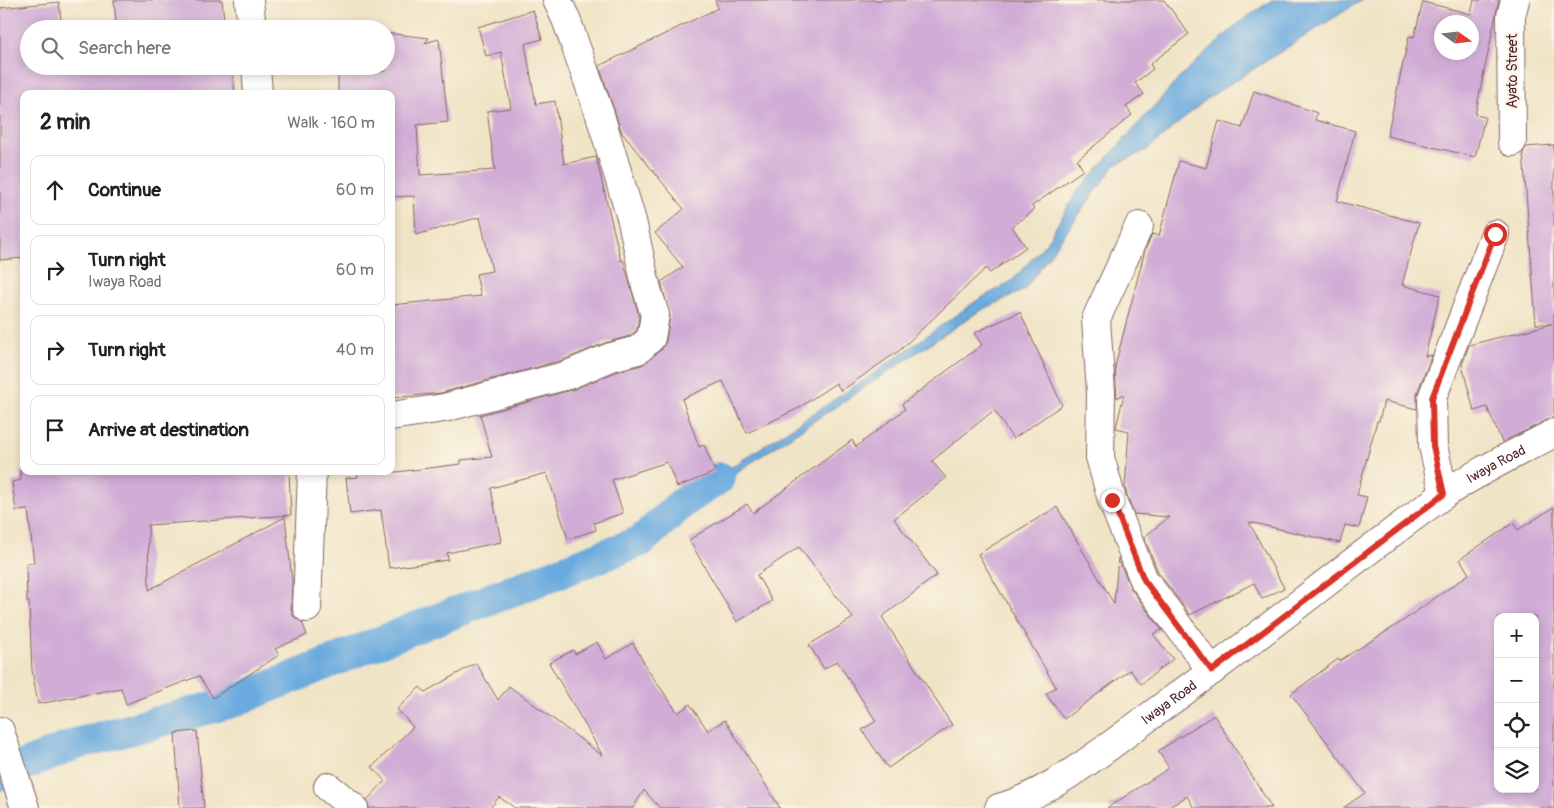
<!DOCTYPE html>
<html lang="en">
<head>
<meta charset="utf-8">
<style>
  body { margin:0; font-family:Pangolin,sans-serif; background:#f2f2f2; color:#202124 }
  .controls { position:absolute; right:15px; bottom:15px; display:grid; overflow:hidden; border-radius:10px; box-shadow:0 2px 8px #0003 }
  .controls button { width:45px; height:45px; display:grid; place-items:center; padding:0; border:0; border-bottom:1px solid #e0e0e0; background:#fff; color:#202124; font:25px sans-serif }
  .compass { position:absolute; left:1434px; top:15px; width:45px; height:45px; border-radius:50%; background:#fff; box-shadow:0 2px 8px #0003; rotate:104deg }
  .stop { position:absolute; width:15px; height:15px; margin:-11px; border:4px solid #d93025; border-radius:50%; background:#fff }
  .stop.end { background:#d93025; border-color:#fff; box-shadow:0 1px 5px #0008 }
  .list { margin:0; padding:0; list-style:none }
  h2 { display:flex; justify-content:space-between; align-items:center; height:65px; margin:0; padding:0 20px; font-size:21px }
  h2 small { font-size:16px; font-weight:400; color:#757577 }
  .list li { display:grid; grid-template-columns:32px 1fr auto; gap:15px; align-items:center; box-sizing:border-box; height:70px; margin:0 10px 10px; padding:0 10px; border:1px solid #e0e0e0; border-radius:10px }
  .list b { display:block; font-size:19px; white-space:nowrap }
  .list p { margin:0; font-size:16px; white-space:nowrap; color:#757577 }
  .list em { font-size:16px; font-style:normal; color:#757577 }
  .icon { flex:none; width:28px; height:28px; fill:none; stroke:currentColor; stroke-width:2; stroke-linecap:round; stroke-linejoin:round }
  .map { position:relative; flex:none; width:1554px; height:808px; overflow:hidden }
  .search { position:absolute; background:#fff; box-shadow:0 2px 8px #0003; left:20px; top:20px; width:375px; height:55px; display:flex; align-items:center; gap:12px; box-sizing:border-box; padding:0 18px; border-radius:28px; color:#757577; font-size:19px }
  .panel { position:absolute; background:#fff; box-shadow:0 2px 8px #0003; left:20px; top:90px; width:375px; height:385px; border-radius:10px }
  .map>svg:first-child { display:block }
  .water { fill:#6aaade; stroke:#5a6484 }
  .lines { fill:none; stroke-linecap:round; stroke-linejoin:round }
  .canal { stroke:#6aaade; stroke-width:32 }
  .building { fill:#d0acd6; fill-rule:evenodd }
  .minor-casing { stroke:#846461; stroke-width:30 }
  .minor { stroke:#fff; stroke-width:28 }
  .route { stroke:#d93025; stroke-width:6 }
  .labels { text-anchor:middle; stroke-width:4.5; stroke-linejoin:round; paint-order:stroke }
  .street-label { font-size:14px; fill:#4a1f2b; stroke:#fcf5e5 }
</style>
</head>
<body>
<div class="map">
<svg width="1554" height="808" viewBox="0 0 1554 808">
  <rect width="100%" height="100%" fill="#fcf5e5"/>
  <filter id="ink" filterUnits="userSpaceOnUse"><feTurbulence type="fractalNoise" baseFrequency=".02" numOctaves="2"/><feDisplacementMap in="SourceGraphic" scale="10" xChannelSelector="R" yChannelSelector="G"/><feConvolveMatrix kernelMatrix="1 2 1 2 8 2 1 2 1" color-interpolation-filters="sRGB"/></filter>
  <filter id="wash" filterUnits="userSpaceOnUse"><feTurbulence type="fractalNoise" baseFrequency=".0096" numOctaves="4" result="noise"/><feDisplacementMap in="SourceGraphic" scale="20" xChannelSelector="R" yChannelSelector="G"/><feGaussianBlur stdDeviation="1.12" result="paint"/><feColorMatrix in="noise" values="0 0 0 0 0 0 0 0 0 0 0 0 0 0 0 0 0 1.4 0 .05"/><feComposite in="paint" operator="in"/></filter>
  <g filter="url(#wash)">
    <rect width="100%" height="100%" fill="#f0e4c6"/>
    <path class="water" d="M1272,0H1362L1208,98L1147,150L1115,165L1024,290L978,312L686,506L683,499L870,376L976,301L1012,281L1047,242L1076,193L1184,73L1241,21Z"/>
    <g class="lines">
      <path class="canal" d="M0,775L76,744L232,702L407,631L641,541L682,503L720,478"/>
    </g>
    <g id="blocks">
      <path class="building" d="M114,0H222L225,29H69L116,24Z
        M715,0H1164L1189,34L1150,64L1153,69L1135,83L1144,94L1126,107L1132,115L1077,160L1083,170L1032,206L1034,210L1012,227L1026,247L990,273L986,268L900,350L841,391L836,383L797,409L747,433L723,381L682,399L699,447L704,445L715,472L677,487L667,462L612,480L623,513L594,523L596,530L568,539L547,473L491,488L501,542L447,553L448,560L389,568L381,510L350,514L346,478L358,477L357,471L397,472L461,464V460L492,457L480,415L572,390L616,372L642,365L662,349L666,341L670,317L661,282L683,267L655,233L684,209L622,133L599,66L718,8Z
        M1474,0H1499L1475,115L1485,117L1475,157L1387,136L1409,36L1414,37L1423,2L1471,14ZM1442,22H1472V52H1442Z
        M59,2L62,29H29V66H232L235,94H24V258L0,260V8Z
        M533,10L542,39L525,44L536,104L555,101L564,164L596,157L621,261L623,260L639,316L637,330L630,336L605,343L563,360L441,393L391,398V305L481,296L476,274L492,271L480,217L416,235L414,196L391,197V94H338V74L386,71V33L429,38L425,43L439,39L448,122L417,125L420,175L495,170L487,111L511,108L501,52L486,56L478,27Z
        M1254,91L1317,113L1315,120L1355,131L1337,201L1419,223L1402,285L1440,295L1425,356L1432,355L1417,393V409L1384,401L1379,421H1377L1357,495L1367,497L1359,528L1345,525L1340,543L1249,522L1284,588L1262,599L1254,583L1190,615L1158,572L1144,537L1169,517L1134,514L1127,495L1125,487L1129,431L1116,428L1124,394L1117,398L1115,366L1145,250L1152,234L1159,236L1179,161L1206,168L1219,121L1242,128Z
        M1554,145V417L1502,442L1487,407L1474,411L1462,365L1469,345L1552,324H1536L1523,153L1526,147Z
        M1020,312L1062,405L1013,439L994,410L932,461L946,478L894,519L937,575L882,617L952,725L888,768L862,730L876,721L837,661L824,669L809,645L853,618L799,547L757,575L772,601L737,622L689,540L747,504L753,513L852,440L856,447L905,409L902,404L982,345L974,333Z
        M20,471H289L291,515L148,525L149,590L285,517L292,580L291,608L293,616L302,622L307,635L275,649L279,655L213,698L199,676L126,704L121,688L38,704L32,670L29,602H27L26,563H34L28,510L16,511L12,482L21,480Z
        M1057,507L1114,604L1118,558L1131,589L1162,630L1153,634L1173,659L1141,684L1130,670L1064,719L1046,694L1056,687L978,554Z
        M1554,507V808H1343L1365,793L1291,694L1338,659L1339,661L1400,623L1469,574L1460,559L1513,523L1518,530ZM1498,617H1535V789H1498Z
        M597,642L606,659L633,643L648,670L678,713L690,704L708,731L725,720L780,808H660L644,790L633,808H515L499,797L490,808H369L367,800L385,781L372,767L413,727L397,709L420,687L425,692L476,663L498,700L509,686L603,756L549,663L573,650L575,654Z
        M1214,715L1272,808H1194L1187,796L1168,808H1107L1169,768L1158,751Z
        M197,731L204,808H180L175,733Z"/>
    </g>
  </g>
  <g filter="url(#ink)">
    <use href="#blocks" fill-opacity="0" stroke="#846461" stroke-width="1"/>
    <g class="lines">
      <defs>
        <g id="minor">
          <path d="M249,0L252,29"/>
          <path d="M256,66L258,94"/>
          <path d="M1512,142L1511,16L1515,0"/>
          <path d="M1139,226L1096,319L1101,393L1100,457L1112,500L1144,580L1212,671"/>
          <path d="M391,416L444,408L568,375L611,357L638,350L651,338L655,315L646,286L632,221L600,115L566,19L557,0"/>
          <path d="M1444,494L1433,446L1432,398L1495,234"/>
          <path d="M307,608L312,471"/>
          <path d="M0,731L25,808"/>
          <path d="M328,787L354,808"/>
          <path id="s1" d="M999,808C1058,791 1117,739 1168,703C1261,636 1349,562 1442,496C1474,473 1519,452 1554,433"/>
        </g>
      </defs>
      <use href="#minor" class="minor-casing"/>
      <use href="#minor" class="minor"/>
    </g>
  </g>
  <g class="lines" filter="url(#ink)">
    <path class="route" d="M1112,500L1144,580L1212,671L1444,494L1433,446L1432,398L1495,234"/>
  </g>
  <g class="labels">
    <g class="street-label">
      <text transform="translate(1512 71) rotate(-90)" y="5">Ayato Street</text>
      <text dy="5" stroke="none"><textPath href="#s1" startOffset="606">Iwaya Road</textPath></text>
      <text dy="5" stroke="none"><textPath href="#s1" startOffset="201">Iwaya Road</textPath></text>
    </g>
  </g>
</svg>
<div class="controls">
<button>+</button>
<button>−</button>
<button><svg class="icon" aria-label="locate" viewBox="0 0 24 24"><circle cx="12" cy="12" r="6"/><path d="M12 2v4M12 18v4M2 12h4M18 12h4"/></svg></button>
<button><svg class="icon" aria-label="layers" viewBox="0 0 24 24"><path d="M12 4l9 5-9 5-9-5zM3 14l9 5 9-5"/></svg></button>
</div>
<svg class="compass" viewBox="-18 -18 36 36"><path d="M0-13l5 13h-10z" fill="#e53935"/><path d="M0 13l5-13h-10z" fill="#757577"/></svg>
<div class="stop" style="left:1495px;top:234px"></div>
<div class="stop end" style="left:1112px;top:500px"></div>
<div class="search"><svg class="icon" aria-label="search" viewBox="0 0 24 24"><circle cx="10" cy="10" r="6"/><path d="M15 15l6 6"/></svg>Search here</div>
<section class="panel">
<h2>2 min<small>Walk · 160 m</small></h2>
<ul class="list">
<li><svg class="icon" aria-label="ahead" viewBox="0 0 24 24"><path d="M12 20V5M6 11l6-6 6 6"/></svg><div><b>Continue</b></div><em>60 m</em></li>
<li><svg class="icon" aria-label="right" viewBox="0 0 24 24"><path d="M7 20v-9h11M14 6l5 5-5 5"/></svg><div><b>Turn right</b><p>Iwaya Road</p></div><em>60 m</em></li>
<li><svg class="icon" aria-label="right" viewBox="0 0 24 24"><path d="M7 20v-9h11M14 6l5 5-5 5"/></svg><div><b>Turn right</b></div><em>40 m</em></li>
<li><svg class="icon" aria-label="arrive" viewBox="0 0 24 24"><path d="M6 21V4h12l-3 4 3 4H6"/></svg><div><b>Arrive at destination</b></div></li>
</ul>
</section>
</div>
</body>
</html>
